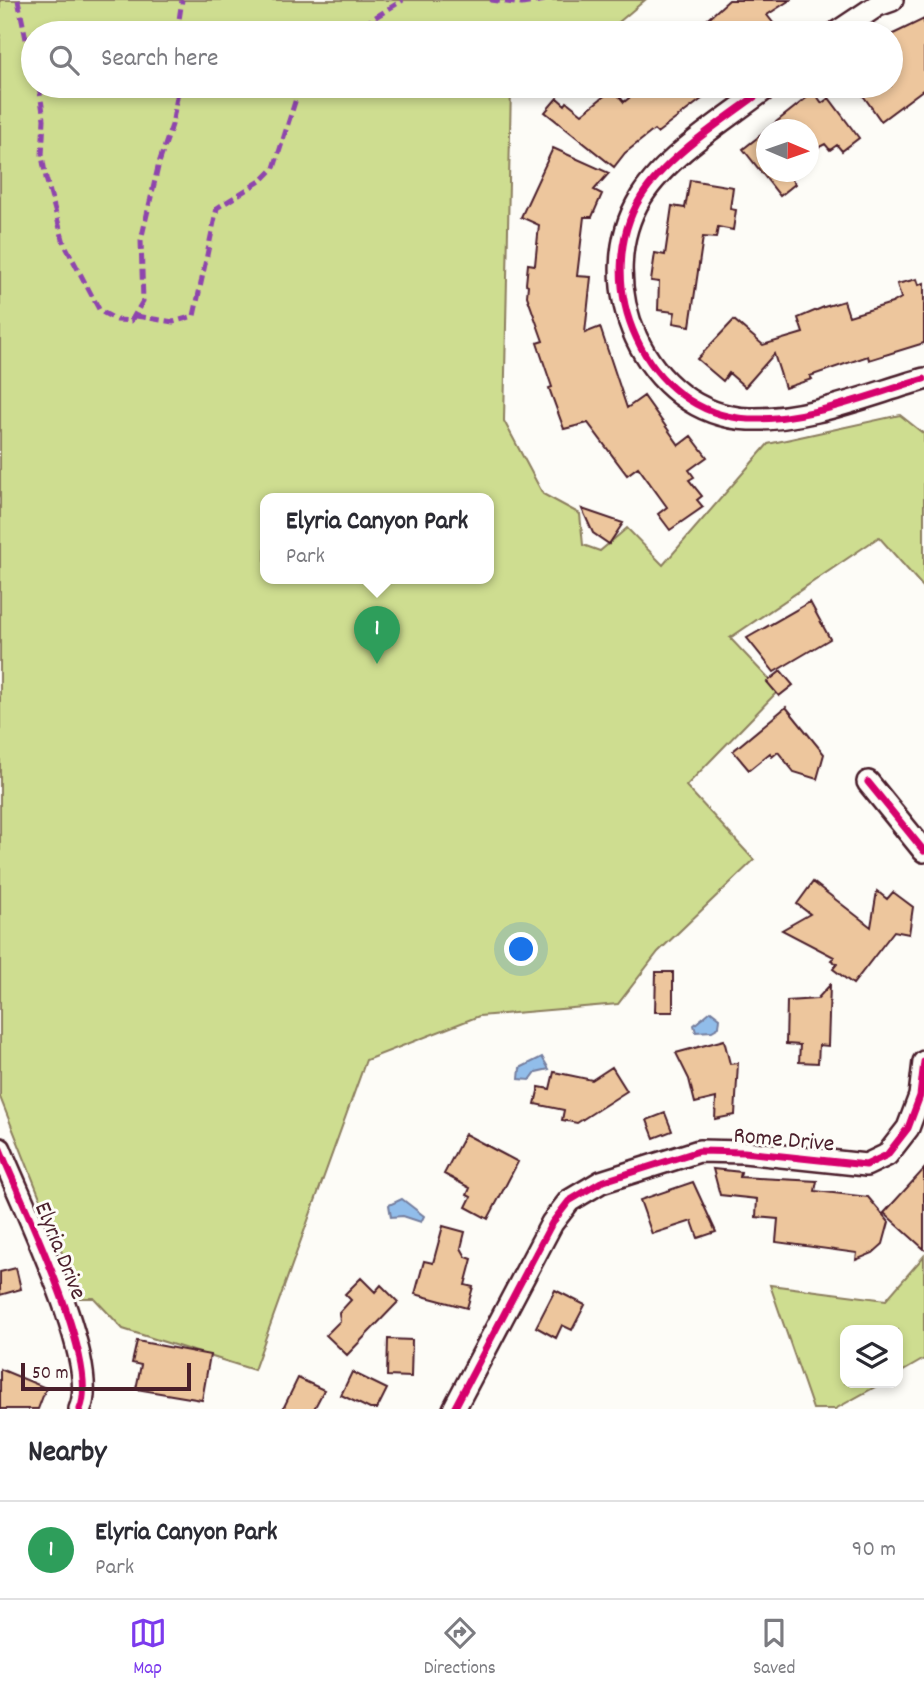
<!DOCTYPE html>
<html lang="en">
<head>
<meta charset="utf-8">
<style>
  body { margin:0; font-family:Dekko,sans-serif; background:#f2f2f3; color:#2b2b33 }
  .controls { position:absolute; right:21px; bottom:21px; display:grid; overflow:hidden; border-radius:14px; box-shadow:0 4px 10px #0003 }
  .controls button { width:63px; height:63px; display:grid; place-items:center; padding:0; border:0; border-bottom:2px solid #e1e1e2; background:#fff; color:#2b2b33; font:35px sans-serif }
  .compass { position:absolute; left:756px; top:119px; width:63px; height:63px; border-radius:50%; background:#fff; box-shadow:0 4px 10px #0003; rotate:92deg }
  .scale { position:absolute; left:21px; bottom:18px; width:170px; box-sizing:border-box; padding-left:7px; border:4px solid #4a1f2b; border-top:0; font-size:19px; line-height:24px; white-space:nowrap; color:#4a1f2b; -webkit-text-stroke:5px #fdfcf7; paint-order:stroke }
  .you { position:absolute; left:522px; top:950px; width:24px; height:24px; margin:-18px; border:5px solid #fff; border-radius:50%; background:#1a73e8; box-shadow:0 0 0 10px #1a73e833 }
  .badge { display:grid; place-items:center; width:46px; height:46px; border-radius:50%; background:#7c3aed; color:#fff; font-size:23px; font-weight:700 }
  .pin { position:absolute; translate:-50% -58px; filter:drop-shadow(0 2px 4px #0008) }
  .pin::after { content:''; position:absolute; top:37px; width:24px; height:21px; background:inherit; clip-path:polygon(0 0,100% 0,50% 100%) }
  .popup { position:absolute; left:260px; top:493px; width:234px; height:91px; box-sizing:border-box; display:grid; place-content:center; border-radius:14px; background:#fff; filter:drop-shadow(0 2px 5px #0005); font-size:23px; white-space:nowrap; color:#7c7c81 }
  .popup b { font-size:26px; color:#2b2b33 }
  .popup::after { content:''; position:absolute; left:50%; top:100%; margin-left:-14px; border:14px solid transparent; border-top-color:#fff }
  .list { margin:0; padding:0; list-style:none }
  h2 { display:flex; justify-content:space-between; align-items:center; height:91px; margin:0; padding:0 28px; font-size:30px }
  h2 small { font-size:23px; font-weight:400; color:#7c7c81 }
  .list li { display:grid; grid-template-columns:46px 1fr auto; gap:21px; align-items:center; box-sizing:border-box; height:98px; padding:0 28px; border-top:2px solid #e1e1e2 }
  .list b { display:block; font-size:26px; white-space:nowrap }
  .list p { margin:0; font-size:23px; white-space:nowrap; color:#7c7c81 }
  .list em { font-size:23px; font-style:normal; color:#7c7c81 }
  .icon { flex:none; width:38px; height:38px; fill:none; stroke:currentColor; stroke-width:2; stroke-linecap:round; stroke-linejoin:round }
  .map { position:relative; flex:none; width:924px; height:1409px; overflow:hidden }
  .search { position:absolute; background:#fff; box-shadow:0 4px 10px #0003; left:21px; right:21px; top:21px; height:77px; display:flex; align-items:center; gap:18px; box-sizing:border-box; padding:0 24px; border-radius:38px; color:#7c7c81; font-size:26px }
  .sheet { height:189px; background:#fff }
  nav { display:flex; justify-content:space-around; align-items:center; box-sizing:border-box; height:98px; border-top:2px solid #e1e1e2; background:#fff; font-size:19px; color:#7c7c81 }
  nav a { display:grid; justify-items:center; gap:4px }
  nav .on { color:#7c3aed }
  .map>svg:first-child { display:block }
  .green { fill:#cedd90; stroke:#8c7e5e; stroke-width:2; fill-rule:evenodd }
  .water { fill:#91bdea; stroke:#757e9e; stroke-width:2 }
  .building { fill:#edc69d; stroke:#4a1f2b; stroke-width:2 }
  .lines { fill:none; stroke-linecap:round; stroke-linejoin:round }
  .street-casing { stroke:#4a1f2b; stroke-width:26 }
  .street { stroke:#fdfcf7; stroke-width:21 }
  .quiet { stroke:#8e44ad; stroke-width:5; stroke-dasharray:10 5; stroke-linecap:butt }
  .cycleway-casing { stroke:#fdfcf7; stroke-width:11 }
  .cycleway { stroke:#d6006c; stroke-width:7 }
  .labels { text-anchor:middle; stroke-width:6; stroke-linejoin:round; paint-order:stroke }
  .street-label { font-size:24px; fill:#4a1f2b; stroke:#fdfcf7 }
</style>
</head>
<body>
<div class="map">
<svg width="924" height="1409" viewBox="0 0 924 1409">
  <rect width="100%" height="100%" fill="#fdfcf7"/>
  <filter id="ink" filterUnits="userSpaceOnUse"><feTurbulence type="fractalNoise" baseFrequency=".0143" numOctaves="2"/><feDisplacementMap in="SourceGraphic" scale="14" xChannelSelector="R" yChannelSelector="G"/><feConvolveMatrix kernelMatrix="1 2 1 2 8 2 1 2 1" color-interpolation-filters="sRGB"/></filter>
  <g filter="url(#ink)">
    <path class="green" d="M0,0H645L606,33H33V86H511L504,421L543,494L580,514L583,545L600,551L627,528L663,565L768,444L900,415L924,434V588L879,537L730,638L779,690L686,786L754,860L658,952L618,1004L479,1016L366,1060L254,1370L123,1329L94,1298H80L0,1097ZM265,498H489V578H265Z
      M924,1256V1359L898,1374V1330H845V1383H882L835,1409H813L770,1285L886,1300Z"/>
    <path class="water" d="M711,1011L720,1018L719,1027L712,1031L696,1032L694,1025Z
      M542,1057L549,1069L536,1072L530,1080L519,1079L520,1068Z
      M402,1199L424,1216L421,1222L403,1216L391,1217L389,1205Z"/>
    <path class="building" d="M729,0H790L767,15L781,33H692Z
      M924,19V89L881,121L862,94L872,86H891V35Z
      M644,86H719L657,133L654,130L625,153L614,167L545,112L557,98L565,105L567,102L582,114L613,89L624,102Z
      M814,92L822,103L829,98L859,138L842,151L837,145L830,150L825,144L808,153V130H766Z
      M766,131V172H786L795,184L780,196L743,149Z
      M553,148L609,173L594,190L602,194L592,217H584L577,276L591,277L585,333L600,327L627,408L644,396L679,445L691,436L707,457L689,470L694,477L689,480L702,496L697,500L703,507L670,530L658,514L667,507L638,467L627,475L588,423L564,429L549,388L552,387L537,343L543,341L527,296L528,285L526,284L528,264L535,265L539,225L521,217Z
      M690,180L733,187L730,209L736,210L733,230L718,227L716,238L703,237L690,326L673,323L675,312L658,310L659,282L651,281L655,253L665,255L672,206L685,208Z
      M917,279L919,285L924,283V343L869,360L868,356L810,376L812,379L785,388L774,354L745,387L729,373L723,381L697,359L734,320L763,345L803,333L798,318L824,307L844,301L849,316L892,303L901,298L897,284Z
      M582,509L623,523L609,544L593,533Z
      M810,602L830,639L774,672L747,638Z
      M781,671L793,685L779,696L767,682Z
      M786,707L824,754L817,779L794,772L778,752L772,757L770,753L749,770L733,751Z
      M813,882L871,927L877,891L887,899L893,892L913,907L909,934L894,931L853,984L833,969L837,964L831,960L834,957L782,930L810,914L797,904Z
      M656,972H673V1012H655Z
      M830,985L828,1046L819,1045L818,1063L799,1062L800,1045L786,1044L787,1001L817,999Z
      M724,1040L730,1064L738,1063L735,1115L715,1119L716,1098L695,1103L689,1079L676,1053Z
      M612,1067L627,1091L577,1123L562,1120L564,1110L535,1104L539,1087L550,1089L554,1072L592,1080Z
      M665,1113L672,1131L654,1138L647,1120Z
      M465,1134L518,1162L488,1219L466,1207L471,1197L467,1195L470,1188L444,1174Z
      M713,1169L741,1172L740,1177L817,1181L815,1191L868,1197L889,1222L883,1244L873,1253L856,1260L857,1253L776,1242L778,1219L756,1217L757,1199L720,1195Z
      M924,1169V1249L884,1213Z
      M693,1182L716,1232L698,1238L692,1221L652,1234L640,1200Z
      M443,1226L465,1232L461,1248L466,1257L472,1259L465,1285L473,1287L467,1308L415,1294L424,1261L433,1263Z
      M16,1268L21,1289L0,1295V1272Z
      M361,1278L375,1292L381,1285L398,1302L347,1355L326,1335L340,1321L339,1313L351,1300L345,1294Z
      M555,1290L585,1305L572,1330L562,1325L556,1338L536,1327Z
      M388,1339L412,1340L411,1377L387,1376Z
      M137,1341L210,1355L202,1400L136,1389L141,1365L132,1363Z
      M0,1369L46,1388L38,1409H0Z
      M352,1372L387,1389L377,1409H370L341,1395Z
      M298,1378L324,1390L314,1409H283Z"/>
    <g class="lines">
      <defs>
        <path id="street" d="M836,33L878,5L892,0
          M769,86C729,117 668,154 641,197C589,281 644,414 749,419C807,421 868,395 924,379
          M868,782L924,851
          M0,1149C20,1200 101,1361 80,1409
          M454,1409L552,1223L569,1201L601,1182L699,1151L744,1152L866,1165L887,1155L908,1128L920,1096L924,1062"/>
      </defs>
      <use href="#street" class="street-casing"/>
      <use href="#street" class="street"/>
      <path class="quiet" d="M18,0L33,73
        M490,0L522,4L546,0
        M177,33L182,0
        M350,33L403,0
        M39,86L44,119L42,156L46,178L64,243L100,311L117,320L131,321L143,301L141,240L159,163L172,125L179,86
        M136,316L173,322L194,316L217,208L262,180L274,168L300,86"/>
      <defs>
        <path id="cycleway" d="M769,86C729,117 668,154 641,197C589,281 644,414 749,419C807,421 868,395 924,379
          M868,782L924,851
          M0,1149C20,1200 101,1361 80,1409
          M454,1409L552,1223L569,1201L601,1182L699,1151L744,1152L866,1165L887,1155L908,1128L920,1096L924,1062"/>
      </defs>
      <use href="#cycleway" class="cycleway-casing"/>
      <use href="#cycleway" class="cycleway"/>
    </g>
  </g>
  <g class="labels">
    <g class="street-label">
      <text transform="translate(784 1138) rotate(5)" y="8">Rome Drive</text>
      <text transform="translate(62 1250) rotate(68)" y="8">Elyria Drive</text>
    </g>
  </g>
</svg>
<div class="controls">
<button><svg class="icon" aria-label="layers" viewBox="0 0 24 24"><path d="M12 4l9 5-9 5-9-5zM3 14l9 5 9-5"/></svg></button>
</div>
<svg class="compass" viewBox="-18 -18 36 36"><path d="M0-13l5 13h-10z" fill="#e53935"/><path d="M0 13l5-13h-10z" fill="#7c7c81"/></svg>
<div class="scale">50 m</div>
<div class="you"></div>
<div class="pin badge" style="left:377px;top:664px;background:#2e9e5b">1</div>
<div class="popup"><b>Elyria Canyon Park</b>Park</div>
<div class="search"><svg class="icon" aria-label="search" viewBox="0 0 24 24"><circle cx="10" cy="10" r="6"/><path d="M15 15l6 6"/></svg>Search here</div>
</div>
<section class="sheet">
<h2>Nearby<small></small></h2>
<ul class="list">
<li><span class="badge" style="background:#2e9e5b">1</span><div><b>Elyria Canyon Park</b><p>Park</p></div><em>90 m</em></li>
</ul>
</section>
<nav>
<a class="on"><svg class="icon" aria-label="map" viewBox="0 0 24 24"><path d="M3 6l6-2 6 2 6-2v14l-6 2-6-2-6 2zM9 4v14M15 6v14"/></svg>Map</a>
<a><svg class="icon" aria-label="directions" viewBox="0 0 24 24"><path d="M12 3l9 9-9 9-9-9zM9 14v-3h6M13 9l2 2-2 2"/></svg>Directions</a>
<a><svg class="icon" aria-label="saved" viewBox="0 0 24 24"><path d="M7 4h10v16l-5-4-5 4z"/></svg>Saved</a>
</nav>
</body>
</html>
